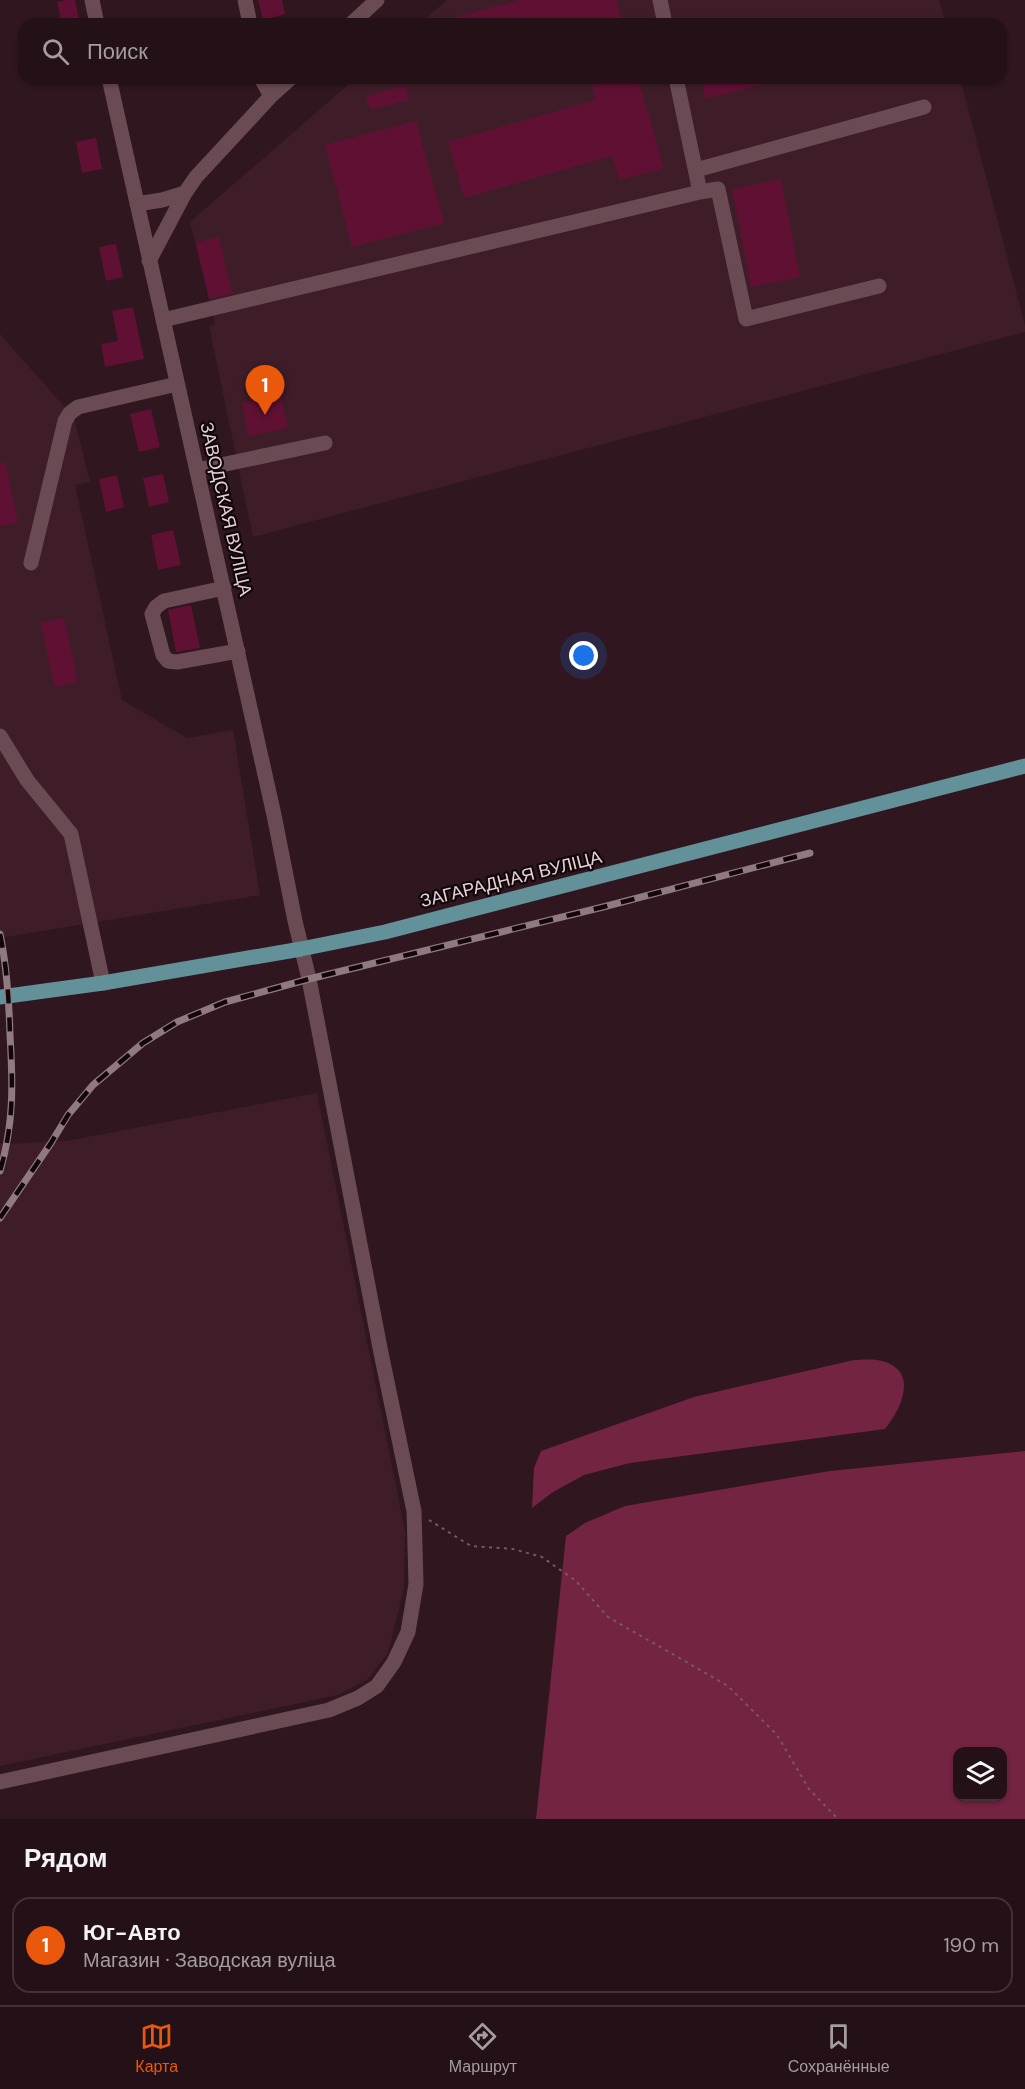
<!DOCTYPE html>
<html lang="ru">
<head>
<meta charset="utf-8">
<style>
  body { margin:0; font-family:"DM Sans",sans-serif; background:#2c1920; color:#f1f3f6 }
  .controls { position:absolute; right:18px; bottom:18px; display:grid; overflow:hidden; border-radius:12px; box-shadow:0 2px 4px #0004 }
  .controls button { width:54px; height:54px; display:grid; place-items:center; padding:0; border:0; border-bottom:2px solid #413036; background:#241017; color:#f1f3f6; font:30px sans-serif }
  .you { position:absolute; left:584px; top:656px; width:21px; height:21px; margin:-15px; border:4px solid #fff; border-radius:50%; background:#1a73e8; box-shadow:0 0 0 9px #1a73e833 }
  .badge { display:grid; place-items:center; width:39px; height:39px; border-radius:50%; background:#ea580c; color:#fff; font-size:20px; font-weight:700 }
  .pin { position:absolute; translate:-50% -50px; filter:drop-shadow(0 2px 3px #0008) }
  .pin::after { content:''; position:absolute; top:32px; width:21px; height:18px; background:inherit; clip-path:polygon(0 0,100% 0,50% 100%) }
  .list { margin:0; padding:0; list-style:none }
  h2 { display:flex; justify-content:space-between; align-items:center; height:78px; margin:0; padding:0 24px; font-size:26px }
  h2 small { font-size:20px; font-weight:400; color:#a39da1 }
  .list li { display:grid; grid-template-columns:39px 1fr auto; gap:18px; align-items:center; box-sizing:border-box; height:96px; margin:0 12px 12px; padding:0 12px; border:2px solid #413036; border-radius:18px }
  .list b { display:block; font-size:22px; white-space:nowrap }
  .list p { margin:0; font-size:20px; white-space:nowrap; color:#a39da1 }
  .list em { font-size:20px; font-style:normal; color:#a39da1 }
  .icon { flex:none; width:33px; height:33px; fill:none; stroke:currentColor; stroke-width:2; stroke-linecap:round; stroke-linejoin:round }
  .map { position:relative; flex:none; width:1025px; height:1819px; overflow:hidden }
  .search { position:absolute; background:#241017; box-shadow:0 2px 4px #0004; left:18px; right:18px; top:18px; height:66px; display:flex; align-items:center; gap:15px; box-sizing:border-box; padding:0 21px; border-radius:18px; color:#a39da1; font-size:22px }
  .sheet { height:186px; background:#241017 }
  nav { display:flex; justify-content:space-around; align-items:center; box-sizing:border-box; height:84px; border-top:2px solid #413036; background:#241017; font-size:16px; color:#a39da1 }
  nav a { display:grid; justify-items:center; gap:3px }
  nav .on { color:#ea580c }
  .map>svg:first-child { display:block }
  .built { fill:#3e1d28 }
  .forest { fill:#732443; fill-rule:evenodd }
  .building { fill:#601133 }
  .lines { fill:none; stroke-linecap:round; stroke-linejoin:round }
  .path { stroke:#735b63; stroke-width:2; stroke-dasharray:3 4.5; stroke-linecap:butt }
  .minor { stroke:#6a4b54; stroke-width:15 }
  .major { stroke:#629199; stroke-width:15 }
  .rail-casing { stroke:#907a80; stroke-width:7 }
  .rail { stroke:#110609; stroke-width:4.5; stroke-dasharray:14; stroke-linecap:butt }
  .labels { text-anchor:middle; stroke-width:4.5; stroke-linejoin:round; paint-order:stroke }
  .street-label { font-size:18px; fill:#e5d2d7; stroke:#110609 }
</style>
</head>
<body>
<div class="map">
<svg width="1025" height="1819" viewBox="0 0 1025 1819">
  <rect width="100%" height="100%" fill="#30161f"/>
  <path class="built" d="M447,0H939L946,24H419Z
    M356,78H960L1025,325V332L253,537L209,326L215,324L212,309L190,222Z
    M0,334L70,413L75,422L90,482L75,485L122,700L187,738L233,730L260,895L0,938Z
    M317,1093L405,1531L404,1588L388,1653L368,1679L338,1695L0,1766V1144L67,1141Z"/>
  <path class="forest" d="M854,1360C861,1360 870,1359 877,1360C920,1367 903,1407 885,1429L630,1463L584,1475L553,1492L532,1508L534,1468L541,1451L694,1397Z
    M1025,1451V1819H536L566,1536L585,1523L625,1506L830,1471ZM958,1752H1002V1796H958Z"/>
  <path class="building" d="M67,0H75L80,24H62L57,2Z
    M258,0H282L285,14L263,20Z
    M519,0H616L623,24H445V20Z
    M598,78H638L664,168L619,180L612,156L464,198L448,142L596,100L591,80Z
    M701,78H771L772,82L706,99Z
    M405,86L409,100L370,110L366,96Z
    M416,121L444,223L352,247L325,145Z
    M96,138L102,169L82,173L76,142Z
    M781,179L800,277L751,287L732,189Z
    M219,237L232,293L209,299L196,243Z
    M116,244L123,277L106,281L99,247Z
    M133,307L144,359L105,367L101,344L118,341L112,311Z
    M281,395L288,428L248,436L242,403Z
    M151,409L160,447L139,452L130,414Z
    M0,463H5L18,522L0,526Z
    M163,474L169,502L149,507L143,478Z
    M117,475L124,507L106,512L99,479Z
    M173,530L181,565L158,570L151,535Z
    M191,605L200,648L176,652L168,610Z
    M64,618L78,682L54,687L41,623Z"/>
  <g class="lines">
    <path class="path" d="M429,1520L471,1546L513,1549L542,1557L576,1581L608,1617L728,1686L777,1735L809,1789L838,1819"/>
    <path class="minor" d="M92,0L97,24
      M245,0L250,24
      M660,0L665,24
      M351,24L377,0
      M261,78L271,96
      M696,170L924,107
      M700,192L718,189L746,319L879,286
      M137,204L162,200L185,193
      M149,261L185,193L196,177L271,96L291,78
      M163,320L700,192L676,78
      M197,470L325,443
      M31,563L65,421L70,413L78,407L177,384
      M224,588L164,601L156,607L152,614L163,655L168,661L177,662L238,651
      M0,736L27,780L71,834L103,983
      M0,1782L329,1710L358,1698L377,1686L394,1662L408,1632L416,1584L414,1511L381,1353L309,979L295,921L274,815L109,78"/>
    <path class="major" d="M0,997L103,983L301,949L385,932L1025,766"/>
    <defs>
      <path id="rail" d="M0,934C7,967 9,1001 10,1035C13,1084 14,1123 0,1171
        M0,1218L51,1143L68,1115L93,1085L143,1043L177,1022L225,1002L309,979L603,907L810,853"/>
    </defs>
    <use href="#rail" class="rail-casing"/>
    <use href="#rail" class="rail"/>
  </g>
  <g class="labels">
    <g class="street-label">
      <text transform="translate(226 509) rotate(77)" y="6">ЗАВОДСКАЯ ВУЛІЦА</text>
      <text transform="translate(511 879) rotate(-14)" y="6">ЗАГАРАДНАЯ ВУЛІЦА</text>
    </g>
  </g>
</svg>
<div class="controls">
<button><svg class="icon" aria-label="layers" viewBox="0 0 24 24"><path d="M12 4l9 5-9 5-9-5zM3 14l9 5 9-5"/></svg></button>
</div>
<div class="you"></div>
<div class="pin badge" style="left:265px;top:415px">1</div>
<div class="search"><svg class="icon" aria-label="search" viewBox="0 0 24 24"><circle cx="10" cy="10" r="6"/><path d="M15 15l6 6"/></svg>Поиск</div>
</div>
<section class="sheet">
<h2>Рядом<small></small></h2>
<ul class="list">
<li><span class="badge">1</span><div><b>Юг-Авто</b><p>Магазин · Заводская вуліца</p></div><em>190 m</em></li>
</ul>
</section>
<nav>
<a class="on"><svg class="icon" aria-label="map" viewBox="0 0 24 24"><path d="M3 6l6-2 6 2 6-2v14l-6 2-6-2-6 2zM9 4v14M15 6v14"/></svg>Карта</a>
<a><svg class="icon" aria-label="directions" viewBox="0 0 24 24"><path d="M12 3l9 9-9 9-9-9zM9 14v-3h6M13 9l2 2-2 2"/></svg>Маршрут</a>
<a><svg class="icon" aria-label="saved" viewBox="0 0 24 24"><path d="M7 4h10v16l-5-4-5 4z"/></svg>Сохранённые</a>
</nav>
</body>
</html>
